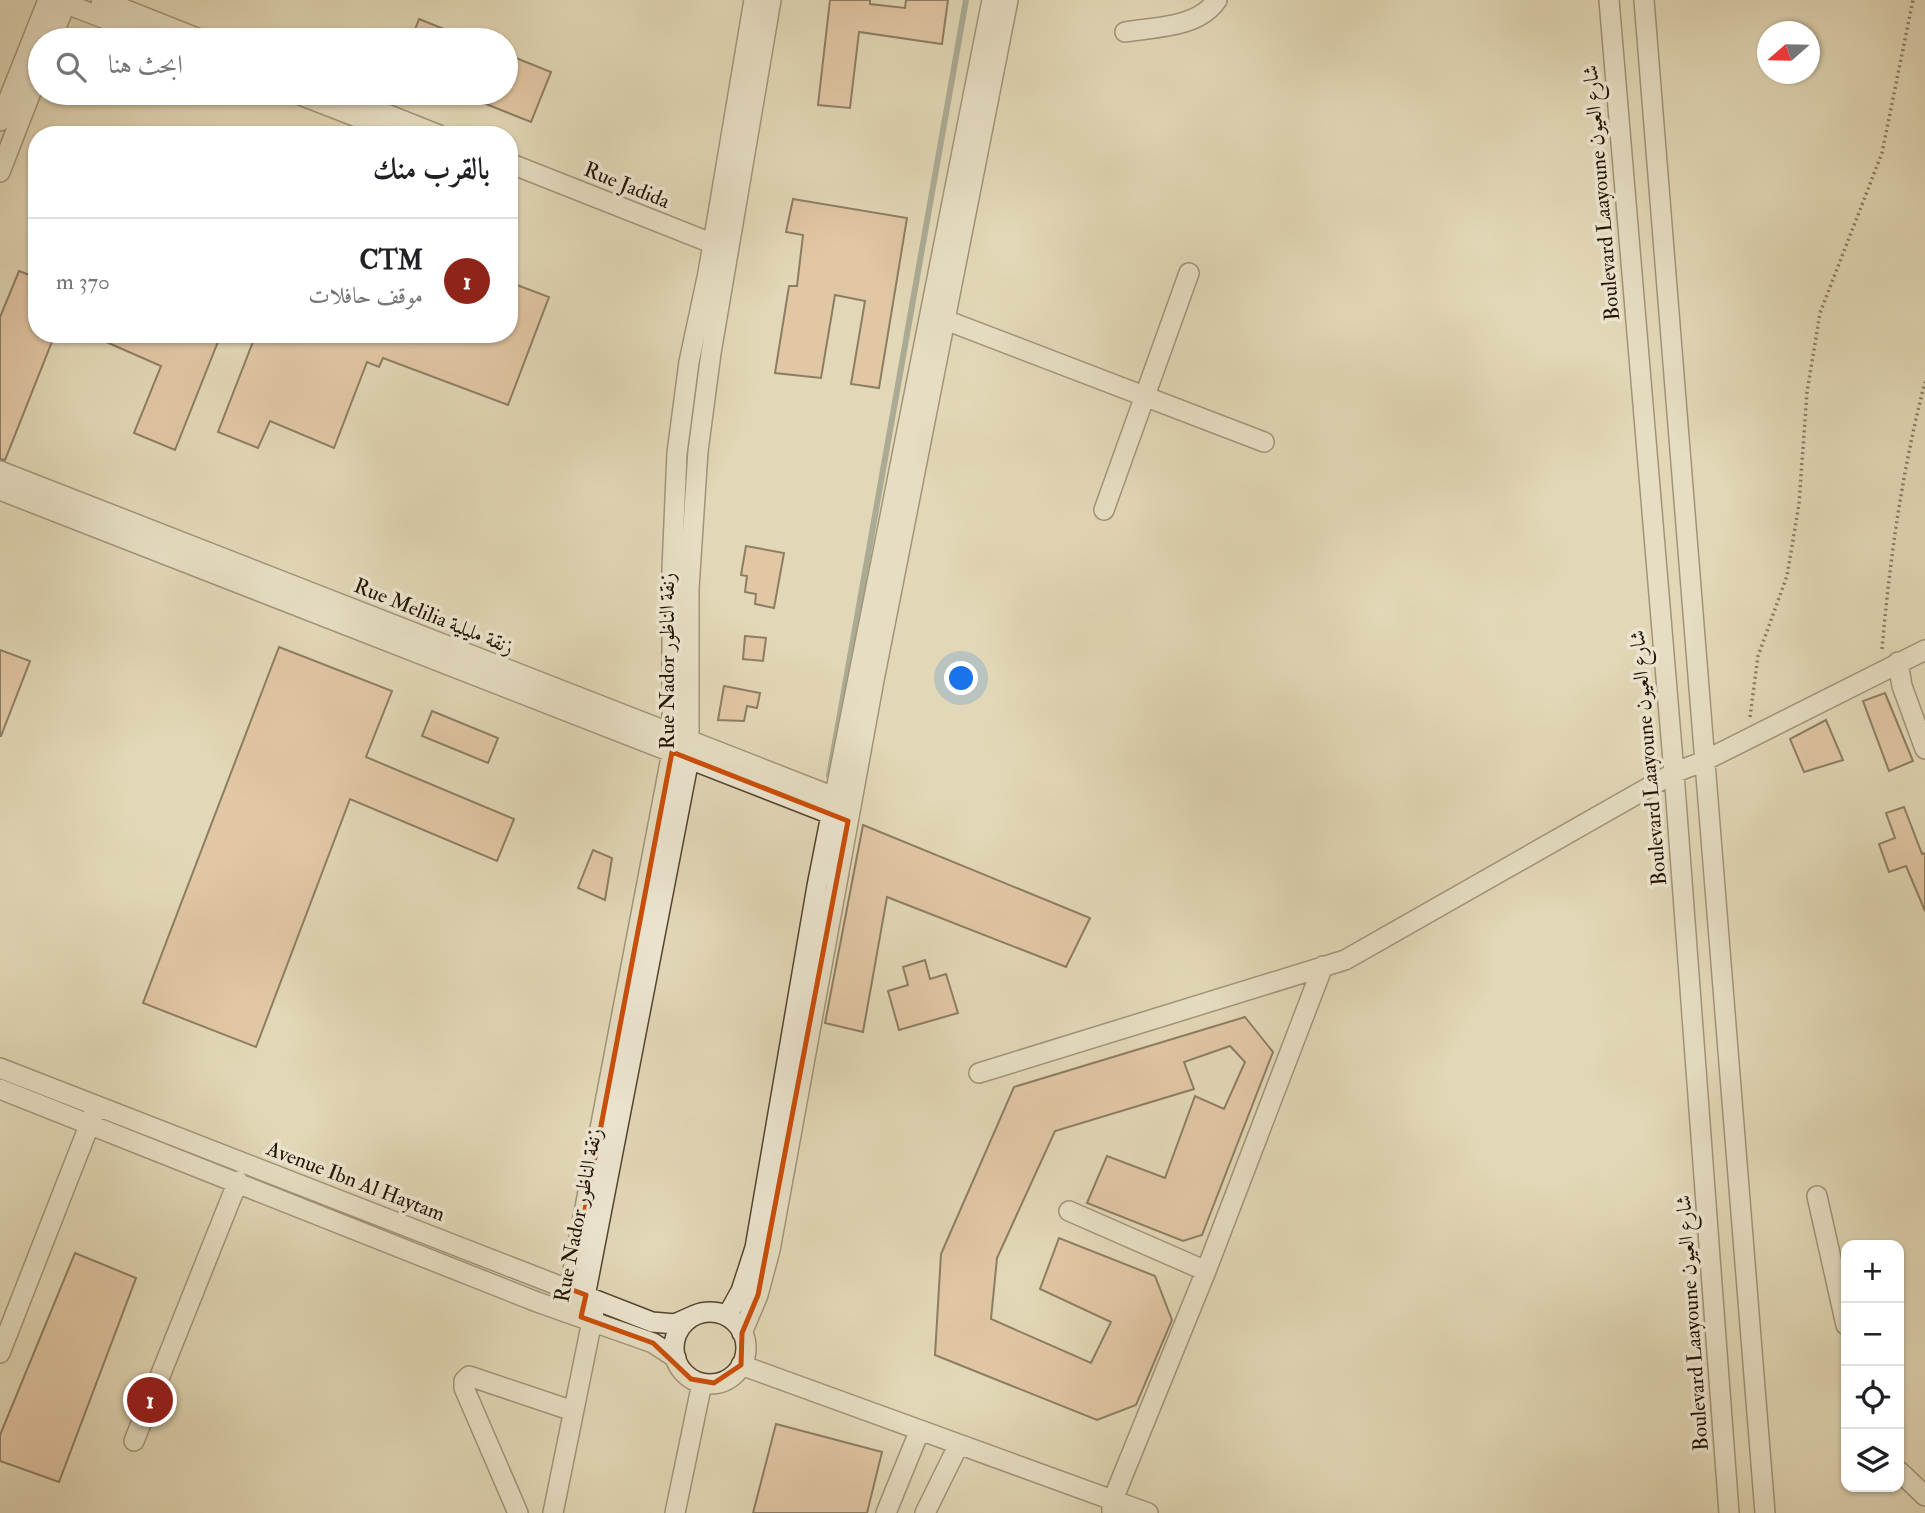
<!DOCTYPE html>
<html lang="ar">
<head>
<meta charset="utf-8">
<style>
  body { margin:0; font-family:"IM FELL Double Pica",Amiri,serif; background:#f6f6f6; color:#202124; direction:rtl }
  .controls { position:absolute; right:21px; bottom:21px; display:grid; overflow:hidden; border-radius:14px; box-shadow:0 2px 5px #0004 }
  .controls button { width:63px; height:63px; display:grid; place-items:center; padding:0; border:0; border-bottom:2px solid #e0e0e0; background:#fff; color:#202124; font:35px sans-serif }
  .compass { position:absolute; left:1757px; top:21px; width:63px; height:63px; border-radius:50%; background:#fff; box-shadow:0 2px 5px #0004; rotate:250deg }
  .you { position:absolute; left:962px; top:679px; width:24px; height:24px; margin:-18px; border:5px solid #fff; border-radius:50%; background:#1a73e8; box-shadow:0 0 0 10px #1a73e833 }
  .badge { display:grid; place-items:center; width:46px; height:46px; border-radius:50%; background:#8f2418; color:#fff; font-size:23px; font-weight:700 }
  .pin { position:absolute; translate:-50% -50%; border:4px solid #fff; box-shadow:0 2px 7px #0006 }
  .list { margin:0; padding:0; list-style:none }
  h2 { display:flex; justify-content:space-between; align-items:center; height:91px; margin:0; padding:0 28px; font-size:30px }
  h2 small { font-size:23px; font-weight:400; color:#757577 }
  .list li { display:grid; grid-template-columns:46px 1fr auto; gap:21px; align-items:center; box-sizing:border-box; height:126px; padding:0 28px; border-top:2px solid #e0e0e0 }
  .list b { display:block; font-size:26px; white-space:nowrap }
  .list p { margin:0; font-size:23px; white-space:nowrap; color:#757577 }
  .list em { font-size:23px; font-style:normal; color:#757577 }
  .icon { flex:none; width:38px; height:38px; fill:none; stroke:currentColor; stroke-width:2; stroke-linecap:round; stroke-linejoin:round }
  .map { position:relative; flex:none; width:1925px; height:1513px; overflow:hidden; direction:ltr }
  .search { position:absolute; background:#fff; box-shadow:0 2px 5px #0004; left:28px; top:28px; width:490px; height:77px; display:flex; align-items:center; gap:18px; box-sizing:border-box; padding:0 24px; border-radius:38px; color:#757577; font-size:26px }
  .panel { position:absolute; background:#fff; box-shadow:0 2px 5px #0004; left:28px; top:126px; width:490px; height:217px; border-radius:28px; direction:rtl }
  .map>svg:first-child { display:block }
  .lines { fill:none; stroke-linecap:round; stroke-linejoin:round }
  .stream { stroke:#69766d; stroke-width:6 }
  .building { fill:#e2b390; stroke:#251300; stroke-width:2 }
  .minor-casing { stroke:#54442e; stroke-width:22 }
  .path { stroke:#251300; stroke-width:3.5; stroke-dasharray:2 3.5; stroke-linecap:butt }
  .minor { stroke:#ece5d0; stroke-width:19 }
  .marked { fill:none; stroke:#cb4e0a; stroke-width:5; stroke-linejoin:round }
  .labels { text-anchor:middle; stroke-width:7; stroke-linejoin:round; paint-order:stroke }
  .street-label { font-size:21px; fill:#251300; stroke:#ece5d0 }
</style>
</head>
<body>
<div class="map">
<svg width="1925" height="1513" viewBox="0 0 1925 1513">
  <rect width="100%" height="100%" fill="#e2d7b7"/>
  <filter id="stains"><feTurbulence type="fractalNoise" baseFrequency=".00286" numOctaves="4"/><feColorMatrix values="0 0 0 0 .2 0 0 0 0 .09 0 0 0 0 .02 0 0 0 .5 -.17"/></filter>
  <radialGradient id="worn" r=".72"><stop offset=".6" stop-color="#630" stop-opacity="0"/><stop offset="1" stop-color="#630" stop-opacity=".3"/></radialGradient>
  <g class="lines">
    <path class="stream" d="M829,776L966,0"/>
  </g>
  <path class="building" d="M830,0H870V4L905,8L906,0H948L942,44L859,32L850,108L818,105Z
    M419,19L471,40H411Z
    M506,54L551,72L531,122L461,94L506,93Z
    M793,199L907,218L879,388L851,384L865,301L835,295L821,378L775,373L789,286H797L803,235L786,232Z
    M19,271L37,278V334H55L5,460L0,459V317Z
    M509,282L549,297L508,405L383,358L379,367L367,362L334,448L270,421L258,448L218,432L256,334H509Z
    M88,334H221L175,450L134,433L161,366Z
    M746,546L784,553L774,608L755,604L756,594L745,592L747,576L741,575Z
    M745,636L766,638L763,661L743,659Z
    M279,647L392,691L366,757L514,819L497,861L350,799L256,1047L143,1003Z
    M0,650L30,661L1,736H0Z
    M724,686L760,693L757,708L747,706L744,721L718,720Z
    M1885,693L1913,761L1889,771L1863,701Z
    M432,711L498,738L488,763L422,736Z
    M1826,720L1843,760L1804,772L1790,739Z
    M1904,807L1922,854L1925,853V911L1906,866L1889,872L1879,844L1895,838L1886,813Z
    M863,825L1090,918L1066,967L887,897L863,1032L825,1023Z
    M593,850L612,858L605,900L578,888Z
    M925,960L930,979L946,974L958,1013L899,1030L888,991L908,985L903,967Z
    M1245,1017L1273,1052L1202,1235L1183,1241L1087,1203L1107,1156L1165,1178L1195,1096L1224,1109L1245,1062L1230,1046L1184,1062L1194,1089L1055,1131L997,1258L991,1319L1091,1363L1111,1322L1040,1289L1059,1238L1155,1276L1172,1320L1136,1405L1097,1420L935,1355L941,1254L1014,1087Z
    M75,1253L136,1278L59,1482L0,1461V1435Z
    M776,1424L882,1452L867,1513H753Z"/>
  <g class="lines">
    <defs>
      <path id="minor" d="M56,0L161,40
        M101,0L202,40
        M1609,0L1674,773L1729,1513
        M1644,0L1765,1513
        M1125,32C1155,27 1198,28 1217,0
        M51,40L67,0
        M295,93L403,135
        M334,93L439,135
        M0,121L48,0
        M509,163L724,248
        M0,172L40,69
        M935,316L1264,442
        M0,471L847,802
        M0,490L843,819
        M1104,510L1189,273
        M1898,662L1902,686L1925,749
        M0,1068L652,1322L675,1324L695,1315
        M979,1073L1345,960L1674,773L1704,761L1925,650
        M0,1089L537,1302L653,1343L676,1358
        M1817,1196L1846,1325
        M1069,1211L1206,1271
        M565,1312L672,752V569L677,453L689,362L708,273L754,0
        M674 1348a36 36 0 1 1 72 0a36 36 0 1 1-72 0Z
        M727,1316L741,1291L755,1248L817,886L992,0
        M581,1317L689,759V588L698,451L711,353L771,0
        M742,1333L758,1295L770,1250L874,680L1008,0
        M0,1353L94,1113
        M741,1365L1148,1513
        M134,1441L238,1181
        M1899,1471L1925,1496
        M518,1513L464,1388V1381L469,1376L573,1411
        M553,1513L594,1311
        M675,1513L702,1383
        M886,1513L919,1432
        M925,1513L958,1446
        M1112,1513V1502L1206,1271L1323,966"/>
    </defs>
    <use href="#minor" class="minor-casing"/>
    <path class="path" d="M1882,649C1890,558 1902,471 1925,382
      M1750,717L1758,656L1787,576L1799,504L1807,392L1820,313L1882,153L1913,0"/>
    <use href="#minor" class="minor"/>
  </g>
  <path d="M0 0H1925V1513H0ZM672,752L848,821L758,1295L742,1333L741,1365L714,1383L691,1379L653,1343L581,1317L586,1295L570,1289Z" fill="#e2d7b7" fill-opacity=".55" fill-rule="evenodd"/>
  <path class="marked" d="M672,752L848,821L758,1295L742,1333L741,1365L714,1383L691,1379L653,1343L581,1317L586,1295L570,1289Z"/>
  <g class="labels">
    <g class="street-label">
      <text transform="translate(627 185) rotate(22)" y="7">Rue Jadida</text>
      <text transform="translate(1601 193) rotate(-95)" y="7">Boulevard Laayoune شارع العيون</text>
      <text transform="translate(434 616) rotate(22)" y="7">Rue Melilia زنقة مليلية</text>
      <text transform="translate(667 661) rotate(-90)" y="7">Rue Nador زنقة الناظور</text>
      <text transform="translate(1648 758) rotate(-95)" y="7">Boulevard Laayoune شارع العيون</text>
      <text transform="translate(356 1181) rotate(21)" y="7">Avenue Ibn Al Haytam</text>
      <text transform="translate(578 1215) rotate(-79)" y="7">Rue Nador زنقة الناظور</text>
      <text transform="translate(1692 1323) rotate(-94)" y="7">Boulevard Laayoune شارع العيون</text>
    </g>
  </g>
  <rect width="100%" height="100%" filter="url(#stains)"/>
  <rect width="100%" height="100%" fill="url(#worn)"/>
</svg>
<div class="controls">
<button>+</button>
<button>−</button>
<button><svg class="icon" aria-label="locate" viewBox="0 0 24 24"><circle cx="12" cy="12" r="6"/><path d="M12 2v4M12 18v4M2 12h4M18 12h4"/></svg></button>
<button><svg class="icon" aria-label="layers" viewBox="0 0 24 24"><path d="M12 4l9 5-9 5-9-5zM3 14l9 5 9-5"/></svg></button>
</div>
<svg class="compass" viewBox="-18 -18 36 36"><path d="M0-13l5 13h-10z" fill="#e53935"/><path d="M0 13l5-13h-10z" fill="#757577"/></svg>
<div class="you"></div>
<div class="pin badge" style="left:150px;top:1400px">1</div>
<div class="search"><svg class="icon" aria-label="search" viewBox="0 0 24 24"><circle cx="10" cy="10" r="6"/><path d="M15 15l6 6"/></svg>ابحث هنا</div>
<section class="panel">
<h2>بالقرب منك<small></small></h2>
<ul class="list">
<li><span class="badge">1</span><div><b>CTM</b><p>موقف حافلات</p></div><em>370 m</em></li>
</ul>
</section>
</div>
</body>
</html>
